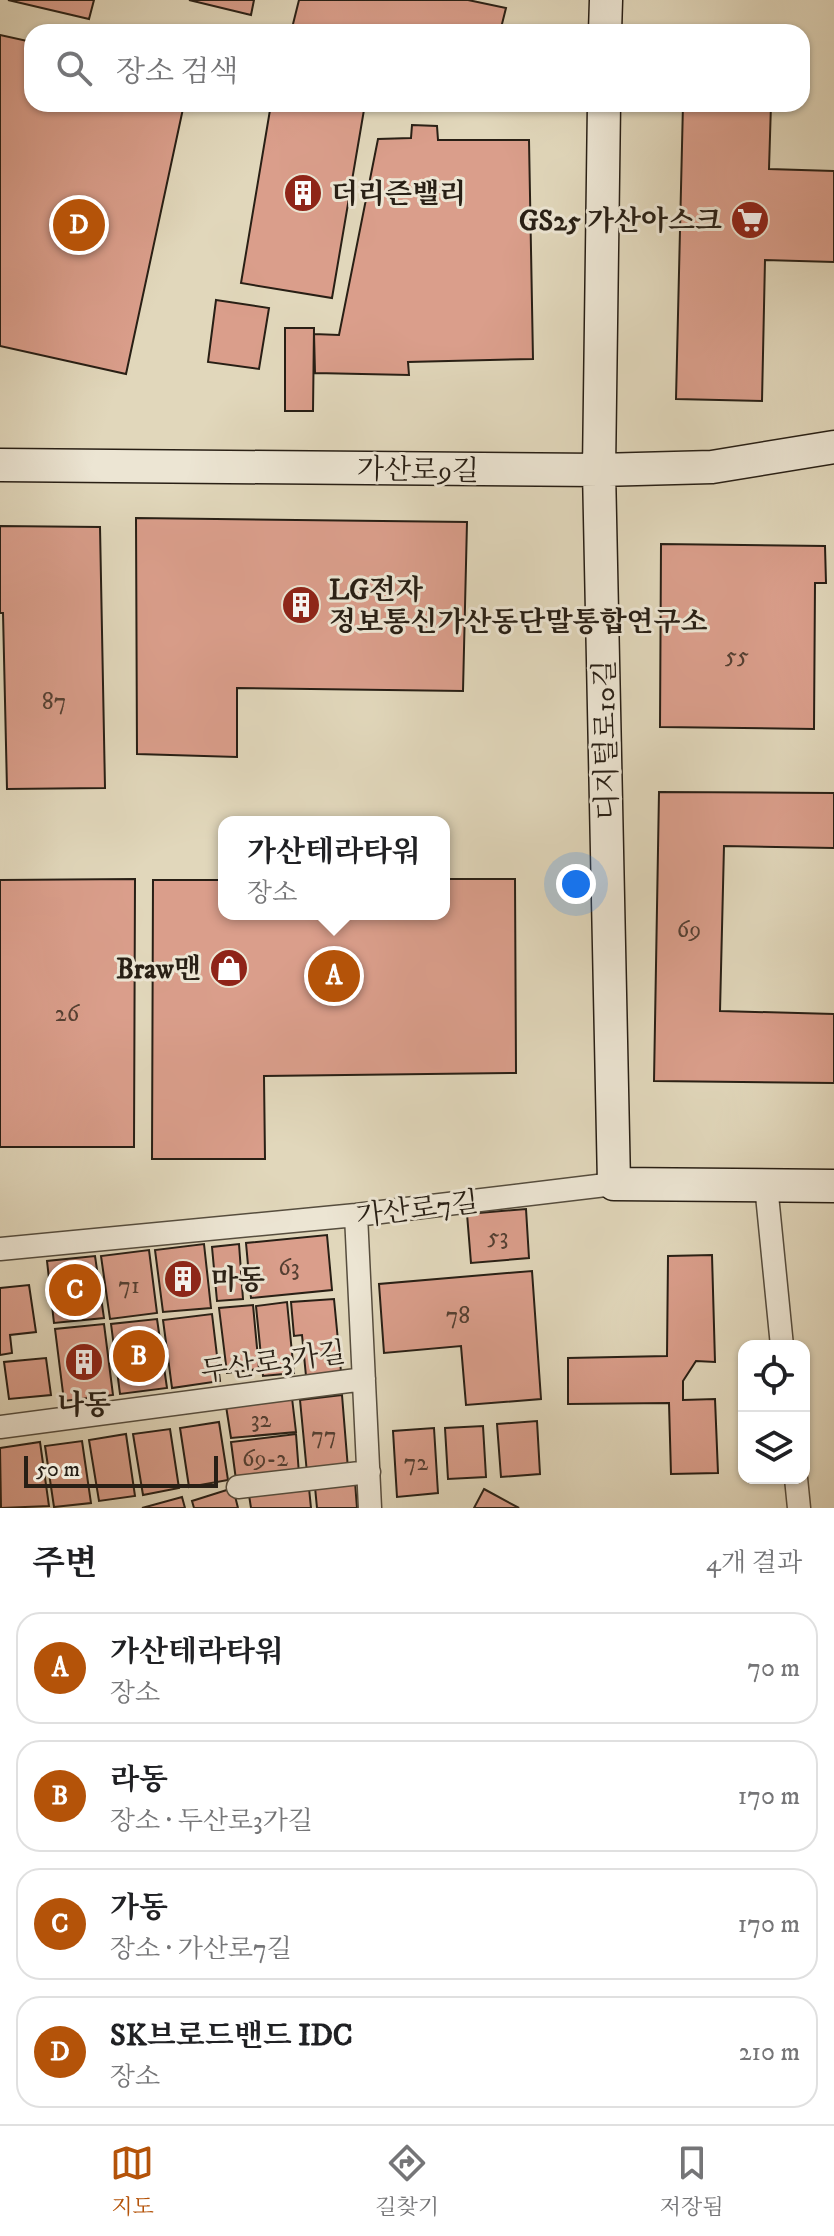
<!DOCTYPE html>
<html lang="ko">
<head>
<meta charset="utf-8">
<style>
  body { margin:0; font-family:"IM FELL DW Pica","Noto Serif KR",serif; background:#f6f6f6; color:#202124 }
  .controls { position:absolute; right:24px; bottom:24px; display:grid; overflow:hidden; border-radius:16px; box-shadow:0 2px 6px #0004 }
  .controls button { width:72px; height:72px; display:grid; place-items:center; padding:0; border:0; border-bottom:2px solid #e0e0e0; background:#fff; color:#202124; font:40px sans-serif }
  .scale { position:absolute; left:24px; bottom:20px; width:194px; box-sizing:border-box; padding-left:8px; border:4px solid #281f15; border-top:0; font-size:22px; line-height:28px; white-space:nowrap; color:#281f15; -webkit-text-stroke:6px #ece5d3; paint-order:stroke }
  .you { position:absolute; left:576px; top:884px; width:28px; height:28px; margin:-20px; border:6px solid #fff; border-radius:50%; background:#1a73e8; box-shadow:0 0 0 12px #1a73e833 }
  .badge { display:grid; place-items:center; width:52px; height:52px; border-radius:50%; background:#b45309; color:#fff; font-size:26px; font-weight:700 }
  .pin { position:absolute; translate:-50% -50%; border:4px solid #fff; box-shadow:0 2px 8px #0006 }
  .popup { position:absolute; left:218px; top:816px; width:232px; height:104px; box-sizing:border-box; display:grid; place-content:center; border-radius:16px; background:#fff; filter:drop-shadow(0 2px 6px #0005); font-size:26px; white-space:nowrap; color:#757577 }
  .popup b { font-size:30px; color:#202124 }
  .popup::after { content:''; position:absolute; left:50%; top:100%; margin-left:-16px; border:16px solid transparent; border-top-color:#fff }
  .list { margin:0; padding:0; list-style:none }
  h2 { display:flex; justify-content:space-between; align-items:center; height:104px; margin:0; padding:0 32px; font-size:34px }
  h2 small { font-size:26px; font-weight:400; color:#757577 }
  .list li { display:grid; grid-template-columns:52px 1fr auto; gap:24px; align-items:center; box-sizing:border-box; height:112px; margin:0 16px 16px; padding:0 16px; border:2px solid #e0e0e0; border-radius:24px }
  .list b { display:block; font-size:30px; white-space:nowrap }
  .list p { margin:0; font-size:26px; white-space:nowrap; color:#757577 }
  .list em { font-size:26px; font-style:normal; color:#757577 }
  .icon { flex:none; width:44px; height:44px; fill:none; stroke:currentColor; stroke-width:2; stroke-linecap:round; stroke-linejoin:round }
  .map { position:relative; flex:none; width:834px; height:1508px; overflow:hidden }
  .search { position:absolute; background:#fff; box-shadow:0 2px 6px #0004; left:24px; right:24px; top:24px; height:88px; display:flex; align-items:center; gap:20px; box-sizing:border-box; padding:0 28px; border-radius:24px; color:#757577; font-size:30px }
  .sheet { height:616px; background:#fff }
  nav { display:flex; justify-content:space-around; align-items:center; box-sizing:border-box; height:112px; border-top:2px solid #e0e0e0; background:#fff; font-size:22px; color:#757577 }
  nav a { display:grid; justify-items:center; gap:4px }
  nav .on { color:#b45309 }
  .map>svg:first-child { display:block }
  .building { fill:#da9e8b; stroke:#281f15; stroke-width:2 }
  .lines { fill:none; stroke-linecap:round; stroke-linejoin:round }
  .street-casing { stroke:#564d3e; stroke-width:25 }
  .secondary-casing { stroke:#281f15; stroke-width:35 }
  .street { stroke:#ece5d3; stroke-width:22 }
  .secondary { stroke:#ece5d3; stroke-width:32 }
  .labels { text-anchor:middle; stroke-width:6; stroke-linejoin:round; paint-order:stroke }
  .number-label { font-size:24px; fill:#543f32 }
  .poi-label { font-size:28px; font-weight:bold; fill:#281f15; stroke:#ece5d3; text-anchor:start }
  .street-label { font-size:28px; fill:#281f15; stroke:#ece5d3 }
</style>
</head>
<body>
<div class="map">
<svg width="834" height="1508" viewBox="0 0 834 1508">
  <rect width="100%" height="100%" fill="#e1d7bb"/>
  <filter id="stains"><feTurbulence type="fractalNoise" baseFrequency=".0025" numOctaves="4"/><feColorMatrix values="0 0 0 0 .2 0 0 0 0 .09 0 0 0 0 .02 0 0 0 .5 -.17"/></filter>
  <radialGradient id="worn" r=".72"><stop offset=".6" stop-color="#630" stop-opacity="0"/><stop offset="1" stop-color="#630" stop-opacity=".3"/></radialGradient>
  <path class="building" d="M8,0H94L89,19Z
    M189,0H254L251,15Z
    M299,0H468L506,8L500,32H291Z
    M0,35L32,42V104H184L126,374L0,346Z
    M271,104H365L332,298L241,283Z
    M683,104H771L769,169L834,171V262L765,260L762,401L676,399Z
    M412,125L437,126L438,140H529L533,359L408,362L409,375L315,373L314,334L339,335L378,139L411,138Z
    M216,300L269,308L259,369L208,362Z
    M285,328H314L313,411H285Z
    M136,518L467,522L463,691L237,688V757L137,754Z
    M0,526L100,527L105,788L7,789L3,613H0Z
    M661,544L825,546L826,583H815L814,729L660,727Z
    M659,792L834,793V848L724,846L720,1011L834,1014V1083L654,1081Z
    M135,879L134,1147H0V880Z
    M444,879H515L516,1073L264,1076L265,1159H152L153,880H224V914H444Z
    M526,1209L529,1258L471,1263L467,1214Z
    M327,1235L332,1290L251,1298L246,1243Z
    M204,1244L211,1308L163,1312L155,1250Z
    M239,1244L243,1299L217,1301L212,1247Z
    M149,1250L157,1313L110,1319L101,1256Z
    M712,1255L715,1362L696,1361L683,1381V1400L715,1399L718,1473L671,1474L669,1403L568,1404V1358L667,1356L668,1256Z
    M95,1256L104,1318L54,1323L47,1261Z
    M532,1271L541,1399L466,1405L461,1346L384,1353L379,1284Z
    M29,1285L36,1332L10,1335L12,1353L0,1355V1288Z
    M334,1299L341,1372L306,1376L302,1335L294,1336L291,1302Z
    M287,1302L294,1373L263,1376L256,1306Z
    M253,1305L259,1369L227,1373L219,1308Z
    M212,1314L220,1381L172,1388L163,1320Z
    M157,1319L167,1388L120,1394L111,1324Z
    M104,1324L113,1395L64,1401L55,1329Z
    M46,1358L51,1395L9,1399L4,1362Z
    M342,1395L348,1469L307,1473L300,1400Z
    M292,1398L296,1432L231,1438L226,1406Z
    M537,1421L540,1474L501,1477L497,1424Z
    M219,1422L228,1480L189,1487L180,1428Z
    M483,1426L486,1477L448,1479L445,1428Z
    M434,1428L438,1493L397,1497L393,1431Z
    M170,1429L179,1488L143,1495L133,1434Z
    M126,1434L135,1496L99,1501L89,1440Z
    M296,1434L299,1474L236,1480L231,1442Z
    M82,1441L91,1503L54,1507L45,1446Z
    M40,1442L49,1506L1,1508L0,1448Z
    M355,1482L357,1508H317L315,1487Z
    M233,1488L238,1508H194L192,1501Z
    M309,1488L311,1508H251L249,1495Z
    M484,1489L519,1508H474Z
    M182,1497L185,1508H142Z"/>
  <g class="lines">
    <defs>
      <path id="street" d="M766,1185L782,1346
        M356,1215L370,1508
        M0,1249L356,1215L614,1184
        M0,1427L364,1379
        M796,1478L799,1508
        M238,1487L369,1472"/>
      <path id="secondary" d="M605,32L606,0
        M604,104L599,470L614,1184L834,1186
        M0,465L599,470L712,467L834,447"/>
    </defs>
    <use href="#street" class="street-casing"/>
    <use href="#secondary" class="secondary-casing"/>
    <use href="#street" class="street"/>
    <use href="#secondary" class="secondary"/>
  </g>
  <defs>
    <symbol id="building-disc" viewBox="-11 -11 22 22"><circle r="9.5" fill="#8f2418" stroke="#ece5d3"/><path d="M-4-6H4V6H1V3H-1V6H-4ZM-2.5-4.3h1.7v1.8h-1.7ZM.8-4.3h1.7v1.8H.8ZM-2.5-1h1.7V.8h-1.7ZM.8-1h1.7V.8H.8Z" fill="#fff"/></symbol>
    <symbol id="supermarket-disc" viewBox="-11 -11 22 22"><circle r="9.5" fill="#8f2418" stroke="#ece5d3"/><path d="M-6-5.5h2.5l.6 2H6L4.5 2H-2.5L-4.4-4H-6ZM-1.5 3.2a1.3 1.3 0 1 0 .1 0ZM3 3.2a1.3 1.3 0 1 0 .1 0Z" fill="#fff"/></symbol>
    <symbol id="shop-disc" viewBox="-11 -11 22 22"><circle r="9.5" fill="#8f2418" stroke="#ece5d3"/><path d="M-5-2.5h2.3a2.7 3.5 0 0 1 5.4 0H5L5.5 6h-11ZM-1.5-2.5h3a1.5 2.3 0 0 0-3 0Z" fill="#fff"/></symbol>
  </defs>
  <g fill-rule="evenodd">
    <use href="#building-disc" x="281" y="171" width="44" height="44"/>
    <use href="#supermarket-disc" x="728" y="198" width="44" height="44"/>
    <use href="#building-disc" x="279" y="583" width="44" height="44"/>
    <use href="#shop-disc" x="207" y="946" width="44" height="44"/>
    <use href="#building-disc" x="161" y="1257" width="44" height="44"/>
    <use href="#building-disc" x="62" y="1340" width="44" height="44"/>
  </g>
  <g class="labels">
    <g class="number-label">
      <text x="737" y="663">55</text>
      <text x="54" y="709">87</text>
      <text x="689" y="937">69</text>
      <text x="67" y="1021">26</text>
      <text x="498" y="1244">53</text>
      <text x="289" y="1275">63</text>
      <text x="129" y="1293">71</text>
      <text x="458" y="1323">78</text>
      <text x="261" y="1427">32</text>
      <text x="324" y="1443">77</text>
      <text x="265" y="1466">69-2</text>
      <text x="416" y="1470">72</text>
    </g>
    <g class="poi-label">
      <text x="331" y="203">더리즌밸리</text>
      <text x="722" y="230" text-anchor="end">GS25 가산아스크</text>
      <text x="329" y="599">LG전자<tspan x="329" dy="32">정보통신가산동단말통합연구소</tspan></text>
      <text x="201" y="978" text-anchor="end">Braw맨</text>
      <text x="211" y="1289">마동</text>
      <text x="84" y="1414" text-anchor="middle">나동</text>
    </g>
    <g class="street-label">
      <text transform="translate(418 469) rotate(1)" y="10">가산로9길</text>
      <text transform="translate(605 740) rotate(-91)" y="10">디지털로10길</text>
      <text transform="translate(417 1208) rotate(-7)" y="10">가산로7길</text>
      <text transform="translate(273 1361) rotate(-8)" y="10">두산로3가길</text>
    </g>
  </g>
  <rect width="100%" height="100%" filter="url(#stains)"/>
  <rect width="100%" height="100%" fill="url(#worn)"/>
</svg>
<div class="controls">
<button><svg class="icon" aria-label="locate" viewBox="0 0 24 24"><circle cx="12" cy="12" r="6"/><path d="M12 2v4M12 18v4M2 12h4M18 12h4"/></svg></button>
<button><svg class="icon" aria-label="layers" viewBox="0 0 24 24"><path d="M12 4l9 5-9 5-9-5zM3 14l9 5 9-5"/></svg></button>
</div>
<div class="scale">50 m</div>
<div class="you"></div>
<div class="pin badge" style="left:334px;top:976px">A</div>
<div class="popup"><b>가산테라타워</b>장소</div>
<div class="pin badge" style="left:139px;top:1356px">B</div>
<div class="pin badge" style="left:75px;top:1290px">C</div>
<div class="pin badge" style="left:79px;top:225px">D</div>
<div class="search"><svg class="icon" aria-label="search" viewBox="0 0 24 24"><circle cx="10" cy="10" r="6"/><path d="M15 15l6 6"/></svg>장소 검색</div>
</div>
<section class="sheet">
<h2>주변<small>4개 결과</small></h2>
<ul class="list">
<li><span class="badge">A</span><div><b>가산테라타워</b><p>장소</p></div><em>70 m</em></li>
<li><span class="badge">B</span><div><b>라동</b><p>장소 · 두산로3가길</p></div><em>170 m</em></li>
<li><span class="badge">C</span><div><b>가동</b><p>장소 · 가산로7길</p></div><em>170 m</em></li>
<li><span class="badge">D</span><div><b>SK브로드밴드 IDC</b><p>장소</p></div><em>210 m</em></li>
</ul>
</section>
<nav>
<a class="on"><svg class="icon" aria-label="map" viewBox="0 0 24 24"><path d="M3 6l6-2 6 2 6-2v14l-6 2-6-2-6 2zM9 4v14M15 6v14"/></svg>지도</a>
<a><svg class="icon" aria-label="directions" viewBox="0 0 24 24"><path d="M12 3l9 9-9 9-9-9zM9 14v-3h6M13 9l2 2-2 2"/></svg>길찾기</a>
<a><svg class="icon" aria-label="saved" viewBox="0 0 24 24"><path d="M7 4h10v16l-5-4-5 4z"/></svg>저장됨</a>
</nav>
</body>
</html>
